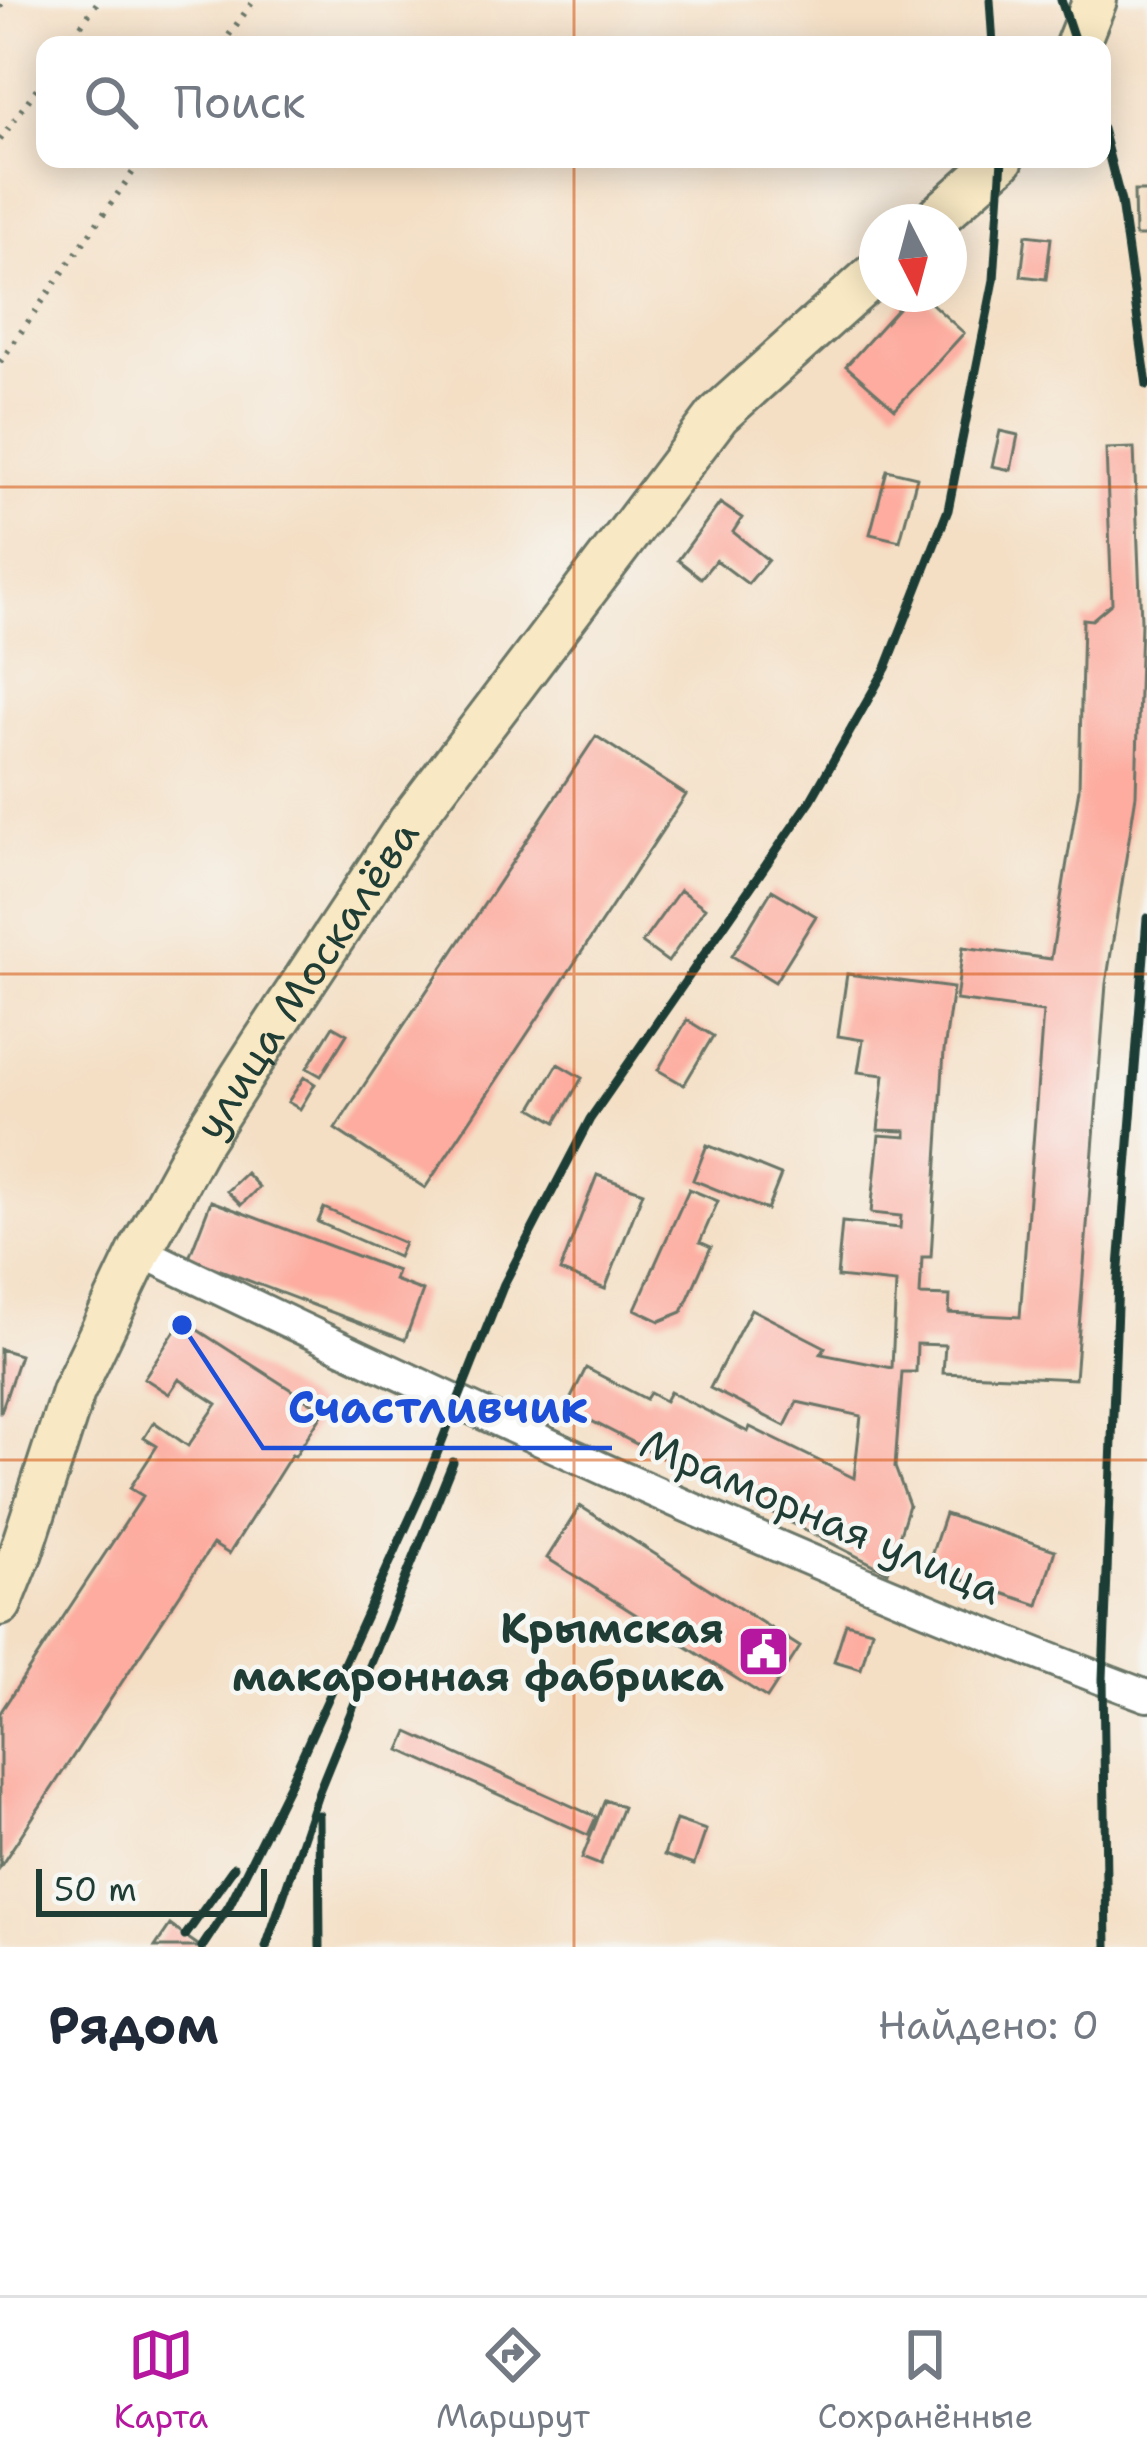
<!DOCTYPE html>
<html lang="ru">
<head>
<meta charset="utf-8">
<style>
  body { margin:0; font-family:"Shantell Sans",sans-serif; background:#f2f2f3; color:#1f2937 }
  .compass { position:absolute; left:859px; top:204px; width:108px; height:108px; border-radius:50%; background:#fff; box-shadow:0 6px 30px #0003; rotate:174deg }
  .scale { position:absolute; left:36px; bottom:30px; width:231px; box-sizing:border-box; padding-left:12px; border:6px solid #1f3d34; border-top:0; font-size:33px; line-height:42px; white-space:nowrap; color:#1f3d34; -webkit-text-stroke:9px #f6f6f2; paint-order:stroke }
  .list { margin:0; padding:0; list-style:none }
  h2 { display:flex; justify-content:space-between; align-items:center; height:156px; margin:0; padding:0 48px; font-size:51px }
  h2 small { font-size:39px; font-weight:400; color:#747a83 }
  .icon { flex:none; width:66px; height:66px; fill:none; stroke:currentColor; stroke-width:2; stroke-linecap:round; stroke-linejoin:round }
  .map { position:relative; flex:none; width:1147px; height:1947px; overflow:hidden }
  .search { position:absolute; background:#fff; box-shadow:0 6px 30px #0003; left:36px; right:36px; top:36px; height:132px; display:flex; align-items:center; gap:30px; box-sizing:border-box; padding:0 42px; border-radius:24px; color:#747a83; font-size:45px }
  .sheet { height:348px; background:#fff }
  nav { display:flex; justify-content:space-around; align-items:center; box-sizing:border-box; height:168px; border-top:3px solid #e0e1e3; background:#fff; font-size:33px; color:#747a83 }
  nav a { display:grid; justify-items:center; gap:6px }
  nav .on { color:#b5179e }
  .map>svg:first-child { display:block }
  .building { fill:#fdac9f }
  .lines { fill:none; stroke-linecap:round; stroke-linejoin:round }
  .minor-casing { stroke:#6a7667; stroke-width:36 }
  .secondary-casing { stroke:#6a7667; stroke-width:48 }
  .path { stroke:#6a7667; stroke-width:6; stroke-dasharray:3 9; stroke-linecap:butt }
  .minor { stroke:#fff; stroke-width:30 }
  .secondary { stroke:#f8e8c3; stroke-width:42 }
  .rail { stroke:#1f3d34; stroke-width:9 }
  .grid { fill:none; stroke:#d45610; stroke-width:3; stroke-opacity:0.55 }
  .labels { text-anchor:middle; stroke-width:9; stroke-linejoin:round; paint-order:stroke }
  .street-label { font-size:42px; fill:#1f3d34; stroke:#f6f6f2 }
  .poi-label { font-size:42px; font-weight:bold; fill:#1f3d34; stroke:#f6f6f2; text-anchor:end }
  .leader { fill:none; stroke:#1d4ed8; stroke-width:4.5 }
  .callout-dot { fill:#1d4ed8; stroke:#f6f6f2; stroke-width:4.5 }
  .callout-label { font-size:45px; text-anchor:middle; font-weight:bold; fill:#1d4ed8; stroke:#f6f6f2; stroke-width:9; stroke-linejoin:round; paint-order:stroke }
</style>
</head>
<body>
<div class="map">
<svg width="1147" height="1947" viewBox="0 0 1147 1947">
  <rect width="100%" height="100%" fill="#f6f6f2"/>
  <filter id="ink" filterUnits="userSpaceOnUse"><feTurbulence type="fractalNoise" baseFrequency=".00833" numOctaves="2"/><feDisplacementMap in="SourceGraphic" scale="24" xChannelSelector="R" yChannelSelector="G"/><feConvolveMatrix kernelMatrix="1 2 1 2 8 2 1 2 1" color-interpolation-filters="sRGB"/></filter>
  <filter id="wash" filterUnits="userSpaceOnUse"><feTurbulence type="fractalNoise" baseFrequency=".004" numOctaves="4" result="noise"/><feDisplacementMap in="SourceGraphic" scale="48" xChannelSelector="R" yChannelSelector="G"/><feGaussianBlur stdDeviation="2.7" result="paint"/><feColorMatrix in="noise" values="0 0 0 0 0 0 0 0 0 0 0 0 0 0 0 0 0 1.4 0 .05"/><feComposite in="paint" operator="in"/></filter>
  <g filter="url(#wash)">
    <rect width="100%" height="100%" fill="#f4dfc5"/>
    <g id="blocks">
      <path class="building" d="M1134,191H1147V236H1135Z
        M1026,235L1051,238L1046,279L1021,276Z
        M911,294H921L964,333L895,409L846,366Z
        M1000,431L1018,435L1011,470L992,466Z
        M1134,448L1141,621L1136,795L1106,984L1075,1379L943,1373L945,1345L917,1344L916,1372H902L895,1467L909,1505L888,1572L566,1408L586,1368L646,1399L650,1393L665,1401L670,1392L748,1432L750,1427L854,1478L861,1416L797,1402L785,1426L710,1388L751,1309L825,1347L821,1354L892,1368L896,1283L837,1277L842,1222L900,1228L901,1216L871,1213L879,1135L906,1137V1131L878,1130L884,1075L858,1072L863,1040L838,1036L847,974L953,988L944,1051L931,1257H922L920,1295L950,1296L949,1313L1020,1317L1043,1012L956,1000L963,947L1051,959L1079,789L1083,619L1092,620L1112,603L1106,449Z
        M887,470L917,477L900,541L870,534Z
        M720,503L742,518L733,532L768,560L748,584L716,560L701,578L678,560Z
        M596,736L686,795L425,1188L335,1129Z
        M680,890L705,908L668,962L642,943Z
        M772,890L816,916L775,982L732,956Z
        M687,1020L713,1036L684,1085L658,1070Z
        M333,1026L347,1034L321,1076L307,1068Z
        M558,1064L582,1078L556,1122L532,1108Z
        M304,1077L315,1084L300,1109L288,1102Z
        M707,1145L781,1175L767,1210L693,1180Z
        M246,1173L259,1187L241,1205L227,1191Z
        M597,1175L643,1192L605,1289L560,1271Z
        M689,1189L718,1201L700,1242L711,1247L682,1312L660,1321L635,1309Z
        M211,1201L397,1271L394,1280L423,1291L405,1340L189,1258Z
        M324,1208L404,1243L398,1257L318,1222Z
        M182,1320L324,1411L295,1456L292,1454L229,1554L213,1544L0,1867V1713L143,1496L130,1488L157,1446L144,1438L154,1422L188,1446L217,1404L179,1379L169,1394L144,1378Z
        M0,1349L20,1355L1,1412H0Z
        M580,1506L800,1647L767,1698L547,1558Z
        M945,1514L1055,1550L1038,1605L927,1568Z
        M846,1623L872,1630L861,1669L834,1661Z
        M408,1732L596,1817L588,1835L400,1750Z
        M605,1800L623,1807L600,1865L582,1858Z
        M676,1820L706,1830L694,1865L664,1855Z
        M170,1925L185,1936L201,1947H155Z"/>
    </g>
  </g>
  <g filter="url(#ink)">
    <use href="#blocks" fill-opacity="0" stroke="#6a7667" stroke-width="3"/>
    <g class="lines">
      <defs>
        <path id="minor" d="M140,1251C470,1410 804,1567 1147,1696"/>
        <g id="secondary">
          <path d="M1077,45L1095,0"/>
          <path d="M932,222L1002,159"/>
          <path id="s1" d="M0,1604L21,1552L73,1392L140,1251L198,1145L264,1042L409,823L718,415L877,272"/>
        </g>
      </defs>
      <use href="#minor" class="minor-casing"/>
      <use href="#secondary" class="secondary-casing"/>
      <path class="path" d="M0,7L5,0
        M67,45L99,0
        M222,45L254,0
        M0,140L45,77
        M0,362L142,159"/>
      <use href="#minor" class="minor"/>
      <use href="#secondary" class="secondary"/>
      <path class="rail" d="M990,0L993,45
        M1061,0L1076,45
        M1102,129L1121,202L1147,385
        M319,1815L320,1947
        M185,1936L234,1867
        M202,1947L229,1906L288,1787L421,1494L504,1284L590,1119L811,800L886,668L948,510L994,280L1002,159
        M266,1947L319,1791L453,1462
        M1107,1947L1103,1679L1118,1280L1147,918"/>
    </g>
  </g>
  <path class="grid" d="M574,0V45M574,159V1947M0,487H1147M0,974H1147M0,1460H1147"/>
  <defs>
    <symbol id="civic-square" viewBox="-11 -11 22 22"><rect x="-9" y="-9" width="18" height="18" rx="4" fill="#b5179e" stroke="#f6f6f2"/><path d="M-.6-6.5H3V-4.5H.6V-3L4-1V1h2V6H-6V1h2V-1L-.6-3ZM-1.2 2.5V6h2.4V2.5Z" fill="#fff"/></symbol>
  </defs>
  <g fill-rule="evenodd">
    <use href="#civic-square" x="734" y="1622" width="59" height="59"/>
  </g>
  <g class="labels">
    <g class="street-label">
      <text dy="15" stroke="none"><textPath href="#s1" startOffset="699">улица Москалёва</textPath></text>
      <text transform="translate(821 1516) rotate(23)" y="15">Мраморная улица</text>
    </g>
    <g class="poi-label">
      <text x="724" y="1643">Крымская<tspan x="724" dy="48">макаронная фабрика</tspan></text>
    </g>
  </g>
  <path class="leader" d="M182 1325L263 1448H612"/>
  <circle class="callout-dot" cx="182" cy="1325" r="12"/>
  <g class="callout-label">
    <text x="438" y="1423">Счастливчик</text>
  </g>
</svg>
<svg class="compass" viewBox="-18 -18 36 36"><path d="M0-13l5 13h-10z" fill="#e53935"/><path d="M0 13l5-13h-10z" fill="#747a83"/></svg>
<div class="scale">50 m</div>
<div class="search"><svg class="icon" aria-label="search" viewBox="0 0 24 24"><circle cx="10" cy="10" r="6"/><path d="M15 15l6 6"/></svg>Поиск</div>
</div>
<section class="sheet">
<h2>Рядом<small>Найдено: 0</small></h2>
<ul class="list">
</ul>
</section>
<nav>
<a class="on"><svg class="icon" aria-label="map" viewBox="0 0 24 24"><path d="M3 6l6-2 6 2 6-2v14l-6 2-6-2-6 2zM9 4v14M15 6v14"/></svg>Карта</a>
<a><svg class="icon" aria-label="directions" viewBox="0 0 24 24"><path d="M12 3l9 9-9 9-9-9zM9 14v-3h6M13 9l2 2-2 2"/></svg>Маршрут</a>
<a><svg class="icon" aria-label="saved" viewBox="0 0 24 24"><path d="M7 4h10v16l-5-4-5 4z"/></svg>Сохранённые</a>
</nav>
</body>
</html>
